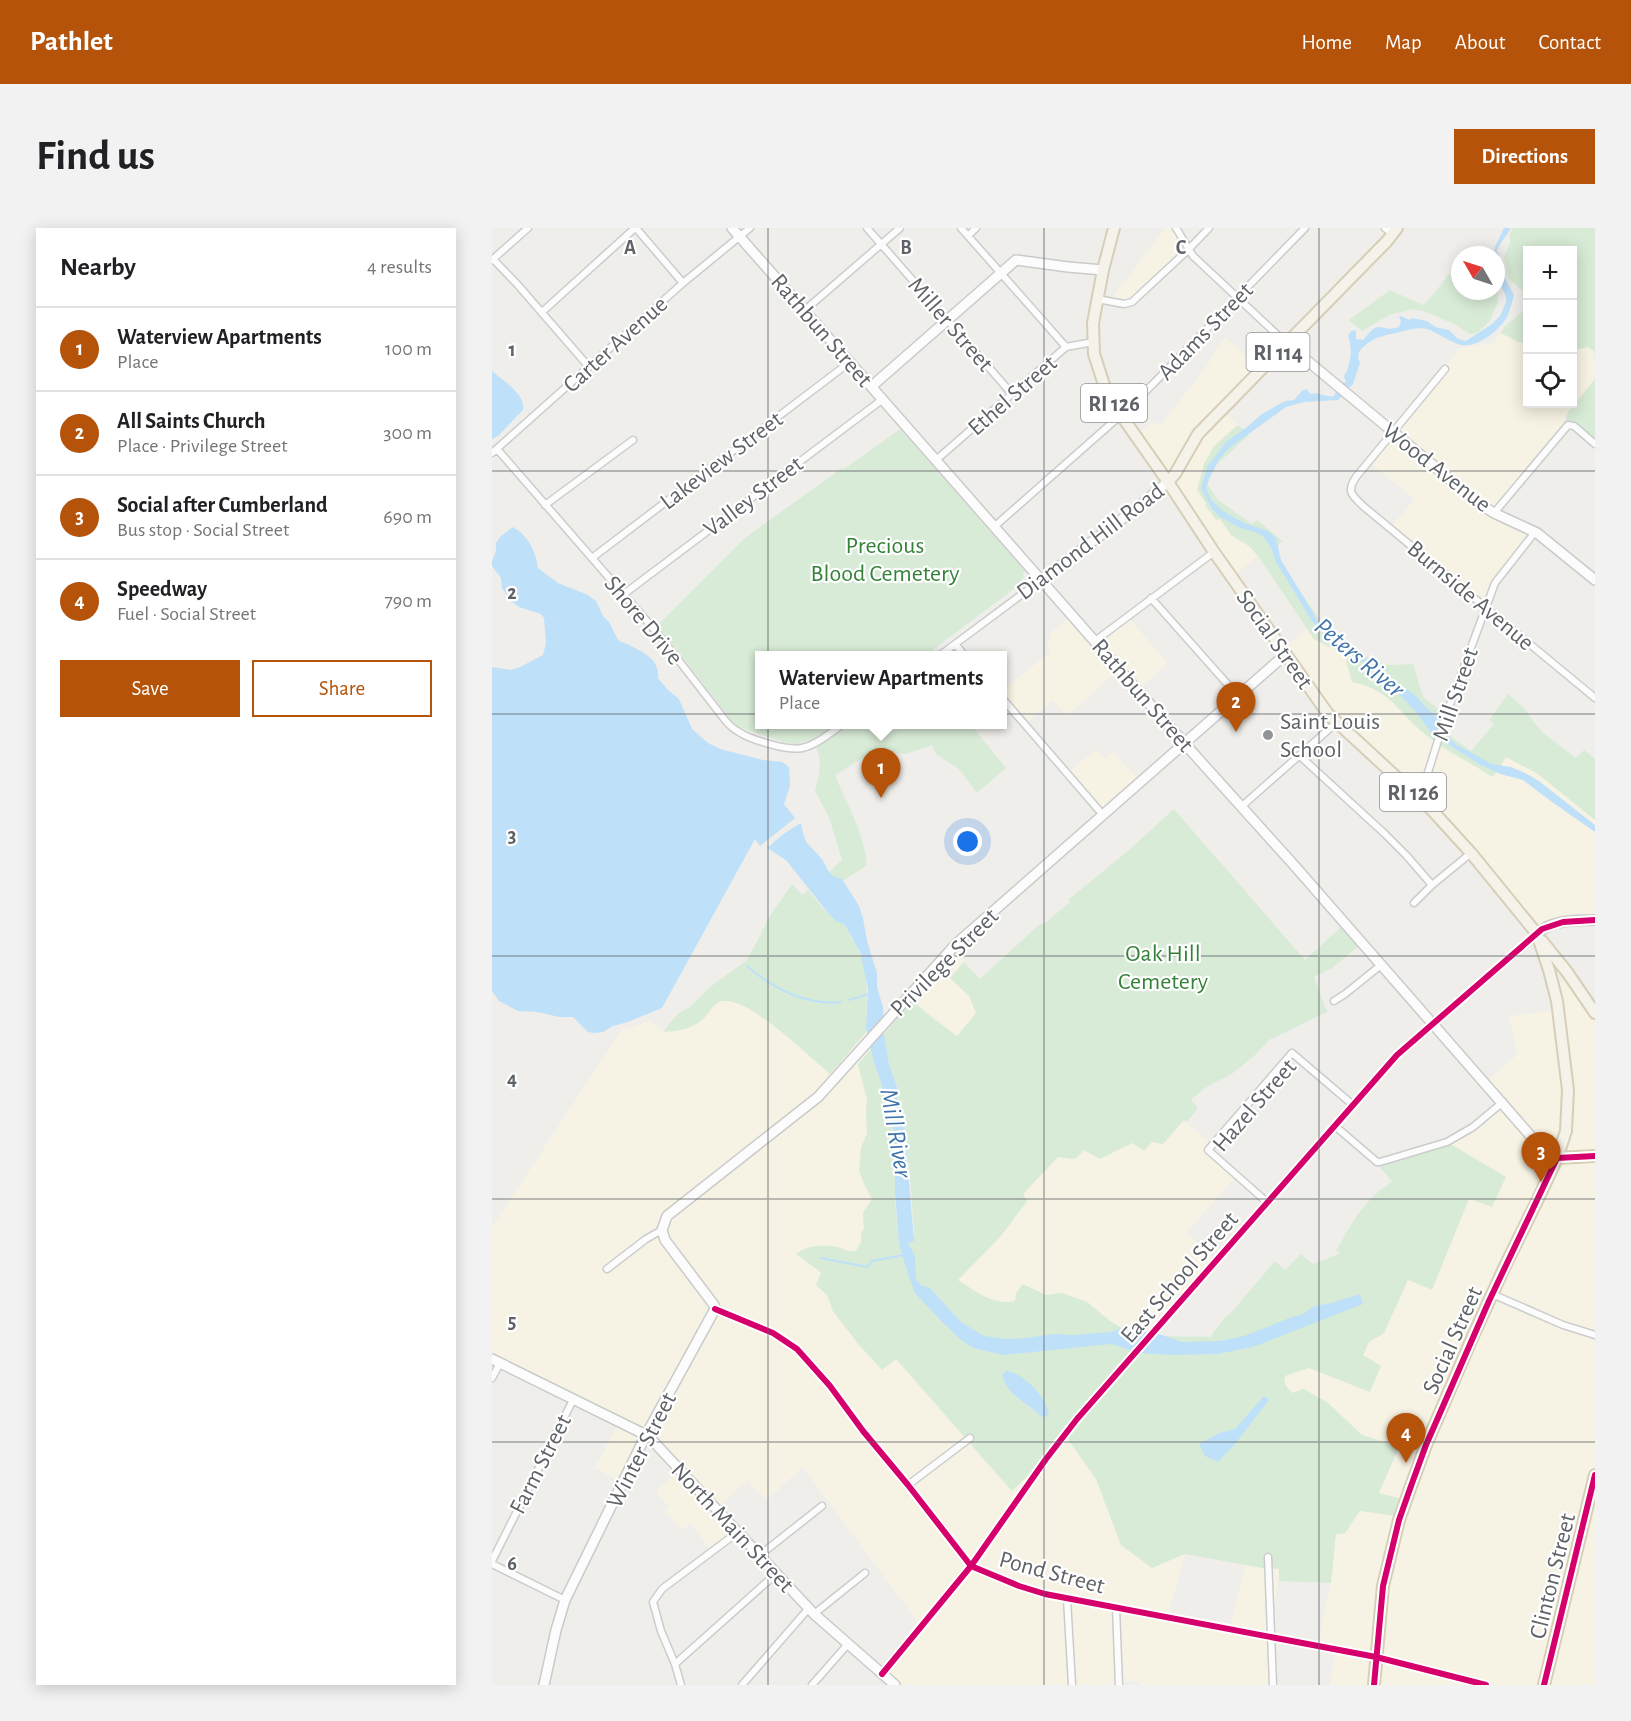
<!DOCTYPE html>
<html lang="en">
<head>
<meta charset="utf-8">
<style>
  body { margin:0; font-family:"Alegreya Sans",sans-serif; background:#f2f2f2; color:#202124 }
  .controls { position:absolute; right:18px; top:18px; display:grid; overflow:hidden; border-radius:0px; box-shadow:0 3px 15px #0003 }
  .controls button { width:54px; height:54px; display:grid; place-items:center; padding:0; border:0; border-bottom:2px solid #e0e0e0; background:#fff; color:#202124; font:30px sans-serif }
  .compass { position:absolute; left:959px; top:18px; width:54px; height:54px; border-radius:50%; background:#fff; box-shadow:0 3px 15px #0003; rotate:309deg }
  .you { position:absolute; left:476px; top:614px; width:21px; height:21px; margin:-15px; border:4px solid #fff; border-radius:50%; background:#1a73e8; box-shadow:0 0 0 9px #1a73e833 }
  .badge { display:grid; place-items:center; width:39px; height:39px; border-radius:50%; background:#b45309; color:#fff; font-size:20px; font-weight:700 }
  .pin { position:absolute; translate:-50% -50px; filter:drop-shadow(0 2px 3px #0008) }
  .pin::after { content:''; position:absolute; top:32px; width:21px; height:18px; background:inherit; clip-path:polygon(0 0,100% 0,50% 100%) }
  .popup { position:absolute; left:263px; top:423px; width:252px; height:78px; box-sizing:border-box; display:grid; place-content:center; border-radius:0px; background:#fff; filter:drop-shadow(0 2px 4px #0005); font-size:20px; white-space:nowrap; color:#757577 }
  .popup b { font-size:22px; color:#202124 }
  .popup::after { content:''; position:absolute; left:50%; top:100%; margin-left:-12px; border:12px solid transparent; border-top-color:#fff }
  .list { margin:0; padding:0; list-style:none }
  h2 { display:flex; justify-content:space-between; align-items:center; height:78px; margin:0; padding:0 24px; font-size:26px }
  h2 small { font-size:20px; font-weight:400; color:#757577 }
  .list li { display:grid; grid-template-columns:39px 1fr auto; gap:18px; align-items:center; box-sizing:border-box; height:84px; padding:0 24px; border-top:2px solid #e0e0e0 }
  .list b { display:block; font-size:22px; white-space:nowrap }
  .list p { margin:0; font-size:20px; white-space:nowrap; color:#757577 }
  .list em { font-size:20px; font-style:normal; color:#757577 }
  .actions { display:flex; gap:12px; padding:18px 24px }
  .actions a { flex:1; padding:14px 0; border:2px solid #b45309; border-radius:0px; text-align:center; font-size:21px; color:#b45309 }
  .actions .main { background:#b45309; color:#fff }
  .icon { flex:none; width:33px; height:33px; fill:none; stroke:currentColor; stroke-width:2; stroke-linecap:round; stroke-linejoin:round }
  .map { position:relative; flex:none; width:1103px; height:1457px; overflow:hidden; border-radius:0px }
  header { display:flex; align-items:center; gap:36px; box-sizing:border-box; height:84px; padding:0 30px; background:#b45309; color:#fff }
  header strong { font-size:28px }
  nav { display:flex; gap:33px; margin-inline-start:auto; font-size:21px }
  .intro { display:flex; align-items:center; justify-content:space-between; box-sizing:border-box; height:144px; padding:0 36px }
  h1 { margin:0; font-size:42px }
  .button { padding:15px 27px; border-radius:0px; background:#b45309; color:#fff; font-size:21px; font-weight:700 }
  main { display:flex; gap:36px; padding:0 36px }
  aside { flex:1; background:#fff; border-radius:0px; box-shadow:0 3px 15px #0003 }
  .map>svg:first-child { display:block }
  .commercial { fill:#f7f3e4 }
  .green { fill:#d8ebd6 }
  .water { fill:#bfe0f9 }
  .lines { fill:none; stroke-linecap:round; stroke-linejoin:round }
  .stream { stroke:#bfe0f9; stroke-width:2 }
  .street-casing { stroke:#cbcccc; stroke-width:9 }
  .secondary-casing { stroke:#cacacb; stroke-width:12 }
  .primary-casing { stroke:#d7ceb8; stroke-width:14 }
  .street { stroke:#fdfcfc; stroke-width:6 }
  .secondary { stroke:#fdfcfc; stroke-width:9 }
  .primary { stroke:#f4f2e9; stroke-width:10 }
  .cycleway-casing { stroke:#fff; stroke-width:10 }
  .cycleway { stroke:#d6006c; stroke-width:6 }
  .grid { fill:none; stroke:#5f6368; stroke-width:1.5; stroke-opacity:0.55 }
  .poi-dot { fill:#919496; stroke:#fff; stroke-width:2 }
  .labels { text-anchor:middle; stroke-width:4.5; stroke-linejoin:round; paint-order:stroke }
  .shield { fill:#fff; stroke:#8f9295; stroke-width:1.5 }
  .shield-label { font-size:22px; font-weight:bold; fill:#5f6368 }
  .street-label { font-size:24px; fill:#5f6368; stroke:#fff }
  .park-label { font-size:24px; fill:#348238; stroke:#fff }
  .poi-label { font-size:24px; fill:#5f6368; stroke:#fff; text-anchor:start }
  .water-label { font-size:26px; font-style:italic; fill:#4174aa; stroke:#fff }
  .grid-label { font-size:20px; text-anchor:middle; font-weight:bold; fill:#5f6368; stroke:#fff; stroke-width:4.5; stroke-linejoin:round; paint-order:stroke }
</style>
</head>
<body>
<header>
<strong>Pathlet</strong>
<nav><a>Home</a><a>Map</a><a>About</a><a>Contact</a></nav>
</header>
<div class="intro"><h1>Find us</h1><a class="button">Directions</a></div>
<main>
<aside>
<h2>Nearby<small>4 results</small></h2>
<ul class="list">
<li><span class="badge">1</span><div><b>Waterview Apartments</b><p>Place</p></div><em>100 m</em></li>
<li><span class="badge">2</span><div><b>All Saints Church</b><p>Place · Privilege Street</p></div><em>300 m</em></li>
<li><span class="badge">3</span><div><b>Social after Cumberland</b><p>Bus stop · Social Street</p></div><em>690 m</em></li>
<li><span class="badge">4</span><div><b>Speedway</b><p>Fuel · Social Street</p></div><em>790 m</em></li>
</ul>
<div class="actions"><a class="main">Save</a><a>Share</a></div>
</aside>
<div class="map">
<svg width="1103" height="1457" viewBox="0 0 1103 1457">
  <rect width="100%" height="100%" fill="#efeeea"/>
  <path class="commercial" d="M673,0H682L695,20L643,75L618,73Z
    M1009,105L1026,114L1035,115L1036,176H1080L1081,119L1086,121L1096,119L1102,123L1103,151L1076,184L1065,207L1001,284L1041,303L1005,352L993,378L898,300L923,271L876,233L941,152L969,120L1001,115Z
    M734,110L771,143L718,196L678,254L644,207L660,194L669,197L717,135L724,120Z
    M734,186L746,197L722,218L707,255L739,307L757,318L766,328L740,349L679,258L710,209Z
    M581,386L602,411L634,387L675,435L647,461L627,441L575,488L561,472L533,496L511,470L510,463L559,424L555,418L560,404Z
    M815,401L822,411L841,421L852,424L860,454L872,456L900,472L934,507L1000,549L1014,528L1028,535L1046,546L1103,592V692L1070,695L1044,705L976,622L845,496L792,422Z
    M604,521L613,531L621,524L650,555L611,588L575,546Z
    M457,717L472,734L459,750L477,768L484,785L465,808L420,772L392,806L391,787Z
    M1082,746L1103,772V1457H838L844,1419L827,1414L831,1388L839,1355L844,1306L853,1305L868,1282L886,1265L907,1219L870,1207L836,1175L812,1161L800,1165L794,1158L792,1150L795,1147L817,1140L877,1164L871,1127L877,1114L892,1105L916,1051L940,1061L977,970L1014,949L955,914L979,899L1009,874L994,854L1025,827L1017,788L1065,782L1061,761Z
    M233,772L256,779L284,800L338,846L375,803L380,820L366,836L375,872L374,885L375,905L369,920L373,958L380,971L371,985L372,1000L369,1006V1014L363,1023L356,1024L345,1019L304,1026L329,1045L324,1057L335,1067L341,1084L390,1142L405,1130L500,1242L520,1262L575,1210L604,1251L629,1317L660,1340L693,1326L676,1387L738,1400L753,1337L788,1341L778,1404L780,1457H647V1453L626,1454V1457H402L389,1445L429,1398L311,1240L295,1253L275,1272L255,1253L225,1280L246,1302L219,1322L199,1295L190,1302L173,1284L177,1278L164,1264L187,1241L158,1208L133,1256L103,1240L126,1196L0,1132V999L129,803L157,793L172,804L210,792L225,775Z
    M692,892L723,919L718,924L744,948L694,1005L724,1033L658,1105L630,1100L618,1093L596,1074L570,1065L554,1067L531,1056L523,1073L516,1075L494,1070L466,1052L509,1008L535,974L530,967L566,928L583,931L592,922L608,931L640,915L660,914L671,916Z"/>
  <path class="green" d="M1021,0H1103V127L1102,123L1096,119L1086,121L1081,119L1080,22H1036L1035,115L1026,114L1009,105L1012,99L1030,84L1035,74L1033,65L1017,51L1012,29L1018,15V6Z
    M968,32V63H1004V50L1006,74L998,93L985,105L978,106L964,97L934,84L921,81L897,87L870,103L857,92L898,62L931,77L940,68Z
    M1103,151V216L1074,191L1076,184Z
    M746,197L757,207L722,239L714,254L726,272L760,296L765,292L790,313L784,320L787,332L832,398L839,405H844C852,415 880,433 892,436C901,438 912,436 921,436L931,469L954,487L951,503L979,523L1002,496L997,492L1016,466L1032,480L1040,492L1051,505L1084,530L1092,522L1103,531V592L1046,546L1014,529L1001,549C979,535 953,523 934,507C905,485 901,462 860,454L852,424L841,421L822,411L766,328L757,318L739,307L728,291L724,292L713,277L714,275L705,262L712,236L722,218Z
    M408,201L532,342L531,354L434,427L268,428V496H406L409,501L415,497H479L514,540L485,565L467,541L444,526L440,517L414,526L382,523L343,547C355,577 372,604 375,637L351,653L350,651L341,648L337,644L350,632L337,589L323,563C328,542 332,532 320,512L303,516L291,514L244,498L166,397L253,310L350,240L352,241Z
    M682,581L813,732L851,697L869,716L840,740L822,749L835,784L777,812L763,827L741,845L713,860L699,872L706,880L695,894L692,892L671,916L660,914L652,923L640,915L608,931L592,922L583,931L566,929L531,966L535,973L509,1008L466,1052C483,1063 502,1078 523,1073L524,1065L531,1056L554,1067L570,1065L595,1074L618,1093L630,1100H652L634,1121L664,1108L718,1109L733,1089L738,1086L783,1033L793,1042L809,1026L821,1036L849,1025L844,1023C859,996 873,970 900,954L888,939L955,914L1014,949L1000,979L977,971L940,1062L916,1052L892,1105L877,1114L871,1127L889,1138L878,1164L817,1140L795,1147L792,1150L794,1158L800,1165L812,1161L836,1175L870,1207L907,1219L887,1265L914,1272L911,1289L868,1283L853,1305L844,1306L839,1355L787,1353V1341L770,1340L693,1326L660,1340L629,1317L604,1251L575,1210L520,1263L404,1131L390,1142L367,1117L341,1083L335,1067L324,1057L329,1044L304,1026C315,1017 332,1016 345,1019C353,1021 356,1024 364,1023L369,1014V1006L372,1000L371,985L380,971L373,958L367,943L369,920L375,905L374,885L375,872L366,836L380,820L382,834L395,873L403,912V975L407,1017L411,1030L422,1005L419,960L413,906L405,870V859L397,836L392,806L420,772L435,786L465,808L484,785L477,768L458,750L472,734L488,751L549,695L551,697L578,674L576,672L637,622Z
    M300,656L310,667L316,662C323,671 330,680 338,687C343,691 350,694 354,698C357,702 357,707 360,711C380,738 373,771 375,803L338,846C319,830 251,763 227,774C220,778 216,786 211,791C200,801 187,803 172,804L176,797L188,784L198,779L218,759L254,733L268,708L277,689Z"/>
  <path class="water" d="M1012,0H1019C1015,8 1007,15 1005,23L1007,26L1010,45L1022,67C1020,74 1018,82 1015,89C1007,103 985,120 969,117C959,115 945,104 935,101C926,99 916,102 908,104C890,108 879,109 867,124L866,130L868,135L861,156L846,172L812,174L794,179L783,187L737,220L728,230L717,251L714,260L719,272L731,283L752,295L776,303L784,310L789,332L829,398L840,406L844,405L887,442L923,467L937,482L947,490L954,507L965,517L1000,536L1019,539L1035,546L1047,553L1103,597V604L1060,574L1031,552L1008,546L987,536L940,506L924,484L906,465L847,414L831,405L820,393L784,334L779,320L772,309L763,304L748,300L727,288L720,281L709,260L715,239L734,214L755,199L770,186L793,173L802,172L811,162L814,161L819,166C829,164 834,170 842,168L849,153L853,155L854,154L852,148C859,137 861,121 856,108L859,103L863,102L864,104V111L871,112C890,88 886,106 907,99L909,93L907,89L909,88L918,92L920,90L935,93L943,99L957,102L966,111L974,113L1000,96L1008,88L1014,74V68L1007,54L1004,41V27H1002L1003,19Z
    M0,143C10,152 34,166 31,182L6,208L0,211Z
    M21,299C36,307 44,324 46,340L66,355L96,367L104,373L111,388L117,394L126,412C142,420 169,428 166,450L176,462L187,471L200,501L216,515L228,521L271,532L290,534L297,539L298,558L292,576L303,590L268,618L263,611L170,780L136,794L121,798L111,804L102,805L96,804L81,789H67L46,784L26,783L7,773L0,763V439L19,442L28,439L51,427L54,415L52,390L49,386L27,379L18,372L10,360L9,350L0,338V333L4,323V315L8,309Z
    M307,596H309L312,609L315,615L330,631L337,644L341,648L350,651L367,678L371,690L375,713L385,745V759L391,779L392,806L397,836L405,859V870L413,906L422,1013L416,1015L423,1028L424,1051L430,1058L437,1059L469,1094L492,1108L513,1111L534,1110L563,1106L582,1107L619,1104L630,1100L667,1106L690,1114L728,1113L752,1108L800,1089L809,1087L823,1078L839,1075L868,1066L871,1076L761,1119L725,1126L679,1127L648,1125L619,1116L511,1127L481,1120L468,1111L449,1093L423,1065L418,1052L407,1017L403,965V912L395,873L382,834L374,801L376,761L368,724L353,697L344,693L336,685L294,632L275,620L290,607Z
    M514,1143C530,1144 555,1169 557,1186L552,1189H550C537,1175 515,1168 510,1147Z
    M772,1168L777,1172L743,1216L726,1234L713,1228L707,1216L727,1205L743,1201Z"/>
  <g class="lines">
    <path class="stream" d="M255,738C280,760 315,778 349,774
      M357,772L377,766
      M329,1030L375,1039L380,1033L412,1027"/>
    <defs>
      <path id="street" d="M144,0L191,55
        M375,0L520,166
        M469,0L574,119
        M684,0L701,28L794,115
        M893,0L901,6
        M476,8L484,0
        M1,31L25,56L97,139
        M0,32L36,0
        M605,71L632,76L640,74L696,22L717,0
        M313,82L408,0
        M50,84L143,0
        M953,141L864,249C854,264 860,267 871,278L1103,470
        M5,221L167,407L233,492C237,497 241,501 247,504C259,512 296,523 310,520C325,517 339,504 351,496
        M0,225L191,55L258,0
        M444,232L574,119L601,114
        M53,277L141,212
        M1002,285L1076,197L1082,198L1103,216
        M503,298L629,187L661,156L813,0
        M100,330L358,134
        M132,366L391,171
        M659,370L746,468
        M603,413L722,324
        M463,416L473,428
        M447,428L549,352
        M510,470L611,587
        M808,528L893,606L914,627L940,657
        M928,570L953,490L1003,355L1043,304
        M749,579L844,495
        M922,675L940,657L979,625
        M842,773L853,766L889,737
        M843,898L885,934H888L955,914L981,899L1011,874
        M776,975L716,922L800,825L861,877
        M115,1041L154,1011L170,1002
        M1000,1066L1071,1097L1103,1107
        M223,1081L281,1105L305,1121L338,1158L371,1203L416,1257L479,1338L527,1358L553,1366L884,1429L994,1457
        M0,1150L8,1135
        M416,1257L478,1210
        M268,1327L330,1278
        M776,1329L781,1457
        M0,1333L81,1172
        M0,1336L73,1372
        M575,1371L580,1457
        M624,1380L627,1457
        M322,1386L373,1345
        M183,1436L285,1345
        M390,1446L479,1338L554,1231L585,1191L861,877L905,827L1045,706
        M189,1457L183,1436L169,1403L161,1374L170,1361L246,1304
        M250,1457L317,1380
        M320,1457L356,1416"/>
      <path id="secondary" d="M240,0L692,515L801,636L1050,921L1065,930
        M794,115L989,277L1002,285L1045,305L1103,352
        M380,158L524,32L576,39L611,42
        M549,352L646,279L676,254
        M1045,706C1060,691 1083,693 1103,692
        M0,1131L154,1207L160,1212L322,1386L403,1457
        M52,1457L64,1402L73,1372L154,1207L223,1081L222,1077L173,1012L170,1002L175,988L326,869L464,716L794,426"/>
      <path id="primary" d="M622,0L611,42L601,95L602,126L613,160L629,187L676,254L722,324L836,486L939,581L979,625L1045,706L1057,742L1065,773L1076,862L1074,903L1065,930L1047,969L1013,1038L981,1108L934,1217L919,1258L907,1292L891,1358L882,1457
        M676,254L683,246L706,206L895,13L905,0
        M1050,713L1075,744L1103,785
        M1065,930L1103,928
        M1052,1457L1103,1247"/>
    </defs>
    <use href="#street" class="street-casing"/>
    <use href="#secondary" class="secondary-casing"/>
    <use href="#primary" class="primary-casing"/>
    <use href="#street" class="street"/>
    <use href="#secondary" class="secondary"/>
    <use href="#primary" class="primary"/>
    <defs>
      <path id="cycleway" d="M223,1081L281,1105L305,1121L338,1158L371,1203L416,1257L479,1338L527,1358L553,1366L884,1429L994,1457
        M390,1446L479,1338L554,1231L585,1191L905,827L1050,701L1071,694L1103,692
        M882,1457L891,1358L907,1292L919,1258L934,1217L997,1073L1065,930L1103,928
        M1052,1457L1103,1247"/>
    </defs>
    <use href="#cycleway" class="cycleway-casing"/>
    <use href="#cycleway" class="cycleway"/>
  </g>
  <path class="grid" d="M276,0V1457M552,0V1457M827,0V1457M0,243H1103M0,486H1103M0,728H1103M0,971H1103M0,1214H1103"/>
  <circle class="poi-dot" cx="776" cy="507" r="6"/>
  <g class="labels">
    <g class="shield">
      <rect x="754.5" y="105" width="63" height="38" rx="4.5"/>
      <rect x="589" y="156" width="66" height="38" rx="4.5"/>
      <rect x="888" y="545" width="66" height="38" rx="4.5"/>
    </g>
    <g class="shield-label">
      <text x="786" y="132">RI 114</text>
      <text x="622" y="183">RI 126</text>
      <text x="921" y="572">RI 126</text>
    </g>
    <g class="street-label">
      <text transform="translate(459 96) rotate(49)" y="8">Miller Street</text>
      <text transform="translate(330 102) rotate(49)" y="8">Rathbun Street</text>
      <text transform="translate(713 103) rotate(-46)" y="8">Adams Street</text>
      <text transform="translate(123 116) rotate(-42)" y="8">Carter Avenue</text>
      <text transform="translate(520 167) rotate(-41)" y="8">Ethel Street</text>
      <text transform="translate(229 232) rotate(-37)" y="8">Lakeview Street</text>
      <text transform="translate(945 239) rotate(38)" y="8">Wood Avenue</text>
      <text transform="translate(261 268) rotate(-37)" y="8">Valley Street</text>
      <text transform="translate(598 313) rotate(-37)" y="8">Diamond Hill Road</text>
      <text transform="translate(979 367) rotate(40)" y="8">Burnside Avenue</text>
      <text transform="translate(152 392) rotate(50)" y="8">Shore Drive</text>
      <text transform="translate(783 411) rotate(55)" y="8">Social Street</text>
      <text transform="translate(963 466) rotate(-71)" y="8">Mill Street</text>
      <text transform="translate(651 467) rotate(49)" y="8">Rathbun Street</text>
      <text transform="translate(452 734) rotate(-45)" y="8">Privilege Street</text>
      <text transform="translate(762 877) rotate(-49)" y="8">Hazel Street</text>
      <text transform="translate(687 1049) rotate(-49)" y="8">East School Street</text>
      <text transform="translate(960 1112) rotate(-66)" y="8">Social Street</text>
      <text transform="translate(149 1222) rotate(-63)" y="8">Winter Street</text>
      <text transform="translate(48 1236) rotate(-63)" y="8">Farm Street</text>
      <text transform="translate(241 1299) rotate(47)" y="8">North Main Street</text>
      <text transform="translate(560 1344) rotate(15)" y="8">Pond Street</text>
      <text transform="translate(1060 1348) rotate(-76)" y="8">Clinton Street</text>
    </g>
    <g class="park-label">
      <text x="393" y="325">Precious<tspan x="393" dy="28">Blood Cemetery</tspan></text>
      <text x="671" y="733">Oak Hill<tspan x="671" dy="28">Cemetery</tspan></text>
    </g>
    <g class="poi-label">
      <text x="788" y="501">Saint Louis<tspan x="788" dy="28">School</tspan></text>
    </g>
    <g class="water-label">
      <text transform="translate(868 429) rotate(40)" y="9">Peters River</text>
      <text transform="translate(405 905) rotate(80)" y="9">Mill River</text>
    </g>
  </g>
  <g class="grid-label">
    <text x="138" y="26">A</text>
    <text x="414" y="26">B</text>
    <text x="689" y="26">C</text>
    <text x="20" y="128">1</text>
    <text x="20" y="371">2</text>
    <text x="20" y="614">3</text>
    <text x="20" y="857">4</text>
    <text x="20" y="1100">5</text>
    <text x="20" y="1342">6</text>
  </g>
</svg>
<div class="controls">
<button>+</button>
<button>−</button>
<button><svg class="icon" aria-label="locate" viewBox="0 0 24 24"><circle cx="12" cy="12" r="6"/><path d="M12 2v4M12 18v4M2 12h4M18 12h4"/></svg></button>
</div>
<svg class="compass" viewBox="-18 -18 36 36"><path d="M0-13l5 13h-10z" fill="#e53935"/><path d="M0 13l5-13h-10z" fill="#757577"/></svg>
<div class="you"></div>
<div class="pin badge" style="left:389px;top:570px">1</div>
<div class="popup"><b>Waterview Apartments</b>Place</div>
<div class="pin badge" style="left:744px;top:504px">2</div>
<div class="pin badge" style="left:1049px;top:954px">3</div>
<div class="pin badge" style="left:914px;top:1235px">4</div>
</div>
</main>
</body>
</html>
